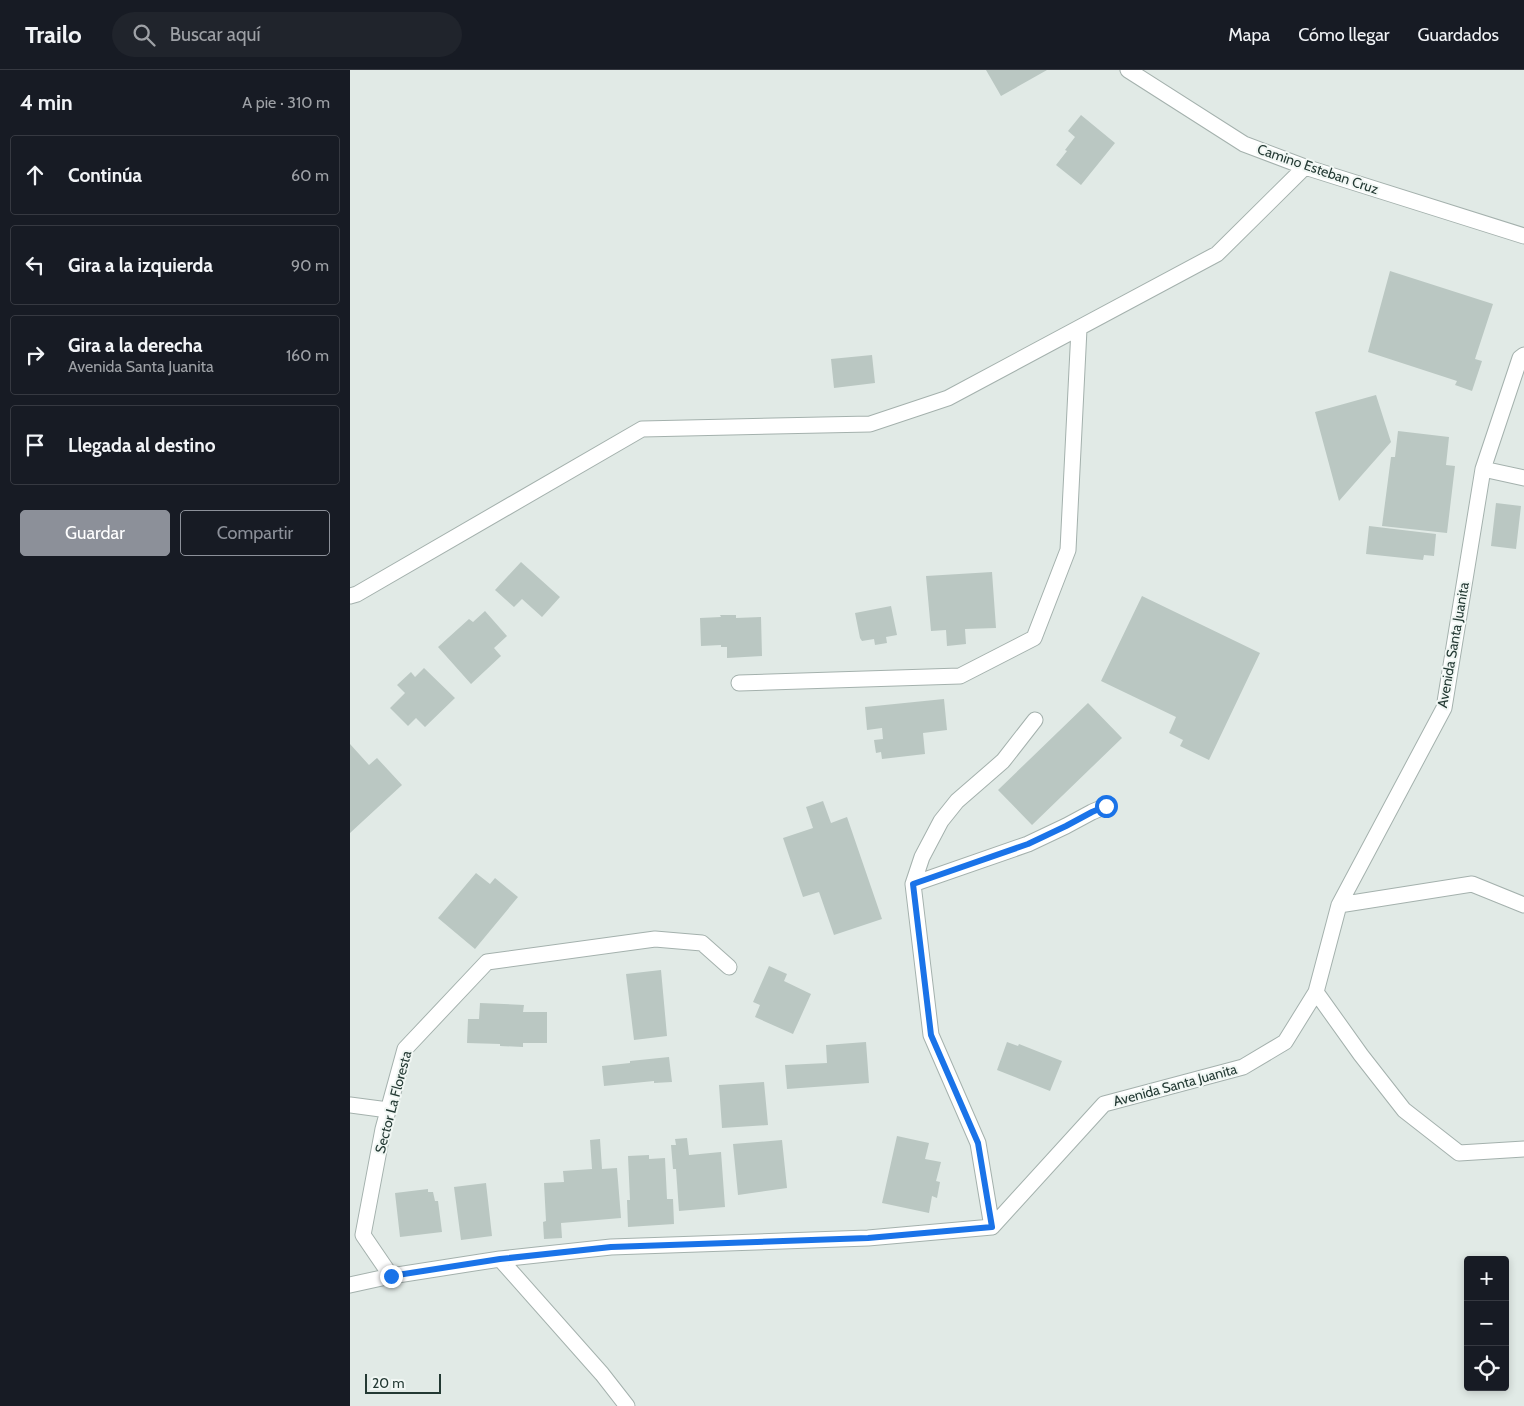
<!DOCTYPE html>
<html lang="es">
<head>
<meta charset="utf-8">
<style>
  body { margin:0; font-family:Cabin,sans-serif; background:#20242c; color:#f1f3f6 }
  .controls { position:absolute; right:15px; bottom:15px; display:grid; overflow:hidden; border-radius:5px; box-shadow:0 2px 8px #0003 }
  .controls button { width:45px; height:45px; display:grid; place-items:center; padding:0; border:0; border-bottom:1px solid #363941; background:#171b24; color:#f1f3f6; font:25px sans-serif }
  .scale { position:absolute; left:15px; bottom:12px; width:76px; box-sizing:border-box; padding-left:5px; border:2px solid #233933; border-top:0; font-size:14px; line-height:18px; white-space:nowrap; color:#233933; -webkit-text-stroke:4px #f1f7f4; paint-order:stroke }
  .stop { position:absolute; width:15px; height:15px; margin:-11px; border:4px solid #1a73e8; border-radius:50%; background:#fff }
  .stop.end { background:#1a73e8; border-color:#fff; box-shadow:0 1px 5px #0008 }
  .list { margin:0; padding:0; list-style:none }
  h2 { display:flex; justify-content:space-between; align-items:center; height:65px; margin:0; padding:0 20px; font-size:21px }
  h2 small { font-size:16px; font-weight:400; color:#9ea1a6 }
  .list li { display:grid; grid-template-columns:32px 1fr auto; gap:15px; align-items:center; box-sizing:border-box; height:80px; margin:0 10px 10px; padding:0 10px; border:1px solid #363941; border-radius:5px }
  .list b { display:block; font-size:19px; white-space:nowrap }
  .list p { margin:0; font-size:16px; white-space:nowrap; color:#9ea1a6 }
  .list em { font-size:16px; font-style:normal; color:#9ea1a6 }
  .actions { display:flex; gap:10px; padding:15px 20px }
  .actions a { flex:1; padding:11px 0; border:1px solid #8c9099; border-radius:5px; text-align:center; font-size:18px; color:#8c9099 }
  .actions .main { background:#8c9099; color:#fff }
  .icon { flex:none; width:28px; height:28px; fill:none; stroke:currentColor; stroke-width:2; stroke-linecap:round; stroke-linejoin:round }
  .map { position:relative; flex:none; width:1174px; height:1336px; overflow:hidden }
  header { display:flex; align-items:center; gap:30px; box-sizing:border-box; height:70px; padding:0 25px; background:#171b24; border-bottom:1px solid #363941 }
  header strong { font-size:24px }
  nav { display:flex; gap:28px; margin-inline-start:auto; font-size:18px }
  .search { width:350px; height:45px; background:#20242c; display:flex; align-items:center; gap:12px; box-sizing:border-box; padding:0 18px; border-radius:28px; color:#9ea1a6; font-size:19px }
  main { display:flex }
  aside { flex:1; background:#171b24 }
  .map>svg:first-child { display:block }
  .building { fill:#bac7c2 }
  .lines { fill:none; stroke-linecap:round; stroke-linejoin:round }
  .minor-casing { stroke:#a4b1ad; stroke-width:17 }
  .minor { stroke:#fff; stroke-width:15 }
  .route { stroke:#1a73e8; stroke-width:6 }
  .labels { text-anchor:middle; stroke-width:4; stroke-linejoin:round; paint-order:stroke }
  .street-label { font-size:14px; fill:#233933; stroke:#f1f7f4 }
</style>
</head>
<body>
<header>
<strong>Trailo</strong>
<div class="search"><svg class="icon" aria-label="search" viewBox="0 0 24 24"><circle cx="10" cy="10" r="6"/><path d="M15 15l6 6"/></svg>Buscar aquí</div>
<nav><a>Mapa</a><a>Cómo llegar</a><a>Guardados</a></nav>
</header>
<main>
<aside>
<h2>4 min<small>A pie · 310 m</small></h2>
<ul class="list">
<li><svg class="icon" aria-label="ahead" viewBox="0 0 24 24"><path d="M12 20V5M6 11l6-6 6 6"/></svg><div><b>Continúa</b></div><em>60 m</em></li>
<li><svg class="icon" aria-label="left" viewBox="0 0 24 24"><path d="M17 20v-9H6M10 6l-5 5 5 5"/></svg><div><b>Gira a la izquierda</b></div><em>90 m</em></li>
<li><svg class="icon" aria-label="right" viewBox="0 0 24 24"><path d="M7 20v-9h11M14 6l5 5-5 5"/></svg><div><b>Gira a la derecha</b><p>Avenida Santa Juanita</p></div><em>160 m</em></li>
<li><svg class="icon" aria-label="arrive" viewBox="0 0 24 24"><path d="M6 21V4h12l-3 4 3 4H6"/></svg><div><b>Llegada al destino</b></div></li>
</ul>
<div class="actions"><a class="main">Guardar</a><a>Compartir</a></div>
</aside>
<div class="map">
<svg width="1174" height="1336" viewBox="0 0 1174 1336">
  <rect width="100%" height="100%" fill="#e1eae6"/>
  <path class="building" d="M636,0H697L651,26Z
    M731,45L765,73L731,115L706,95L717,81L715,80L725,67L718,61Z
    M1040,201L1143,234L1125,289L1132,291L1122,321L1105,315L1107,311L1018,282Z
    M522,285L525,313L484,318L481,289Z
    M1026,325L1041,372L989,431L965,342Z
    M1048,361L1099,367L1096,395L1105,396L1097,463L1032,456L1041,387H1045Z
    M1146,433L1171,436L1166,479L1141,476Z
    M1019,456L1086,464L1084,486L1074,485L1073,490L1016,484Z
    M171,492L210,527L192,547L172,529L164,537L145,520Z
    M642,502L646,558L615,559L616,574L597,576L596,560L581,561L576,506Z
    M792,526L910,583L859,690L830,676L833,670L819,663L826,647L751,611Z
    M541,536L547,565L536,567L537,573L525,575L524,569L512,571L510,568L505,543Z
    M135,541L157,566L144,578L151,586L121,614L88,577L119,549L123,552Z
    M370,545H386V548L411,547L412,586L377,588V577H371V575L351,576L350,548L371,547Z
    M74,598L105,628L75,657L66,648L58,656L40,638L55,623L47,615L61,602L65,607Z
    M594,629L597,660L573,663L575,684L532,689L531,682L526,683L524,670L533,669L532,658L517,660L515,637Z
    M738,633L772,668L682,755L648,720Z
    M0,674L19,695L27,688L52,715L0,763Z
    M473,731L481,753L497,747L532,849L484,865L469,822L453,827L433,768L463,758L456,737Z
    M126,803L140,814L145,808L168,827L125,879L88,848Z
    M419,896L437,904L434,911L461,924L443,964L405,947L410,935L403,932Z
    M311,900L317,966L284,970L276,904Z
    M130,933L174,935L173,942H197V973H173V977L150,976V974L117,973L118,949H129Z
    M516,972L519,1013L437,1019L435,995L477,993L476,975Z
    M657,972L668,976L669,974L712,991L700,1021L647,1000Z
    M319,987L322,1012L304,1013V1011L254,1016L252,996L280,993V991Z
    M414,1012L418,1055L372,1058L369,1015Z
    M547,1066L579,1073L575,1089L591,1092L586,1111L590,1112L587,1128L582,1126L579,1143L532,1133Z
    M337,1068L339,1085L371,1082L375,1137L329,1141L326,1099H323L321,1075H326L325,1069Z
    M250,1069L252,1099L267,1098L271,1148L211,1153L212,1168L194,1169L193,1152L196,1151L194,1113L214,1112L213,1101L242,1099L240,1070Z
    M432,1070L437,1118L388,1125L383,1074Z
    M299,1085V1089L315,1088L317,1129H323L324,1154L278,1157L277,1130H280L278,1086Z
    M136,1113L142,1166L111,1170L104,1117Z
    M78,1119V1122H83L85,1131H88L92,1162L50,1167L45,1123Z"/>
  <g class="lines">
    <defs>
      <path id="minor" d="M778,0L894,74L955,97L1174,166
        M1133,399L1174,408
        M0,526L7,524L292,359L520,354L598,328L867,184L955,97
        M389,613L610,606L684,568L718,480L729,259
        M563,814L678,774L716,756L742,742L756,736
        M989,835L1122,814L1174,835
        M966,922L1011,985L1054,1040L1109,1083L1174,1079
        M0,1035L38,1040
        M642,1157L628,1073L581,965L563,814L572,787L591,751L607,731L653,691L685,650
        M150,1189L252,1304L277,1336
        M41,1206L13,1165L33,1059L55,979L137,892L305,869L352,873L379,897
        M0,1215L41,1206L150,1189L261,1177L518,1168L642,1157L754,1034L893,997L935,972L966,922L989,835L1094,638L1133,399L1170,288L1174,285"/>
    </defs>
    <use href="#minor" class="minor-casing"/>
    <use href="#minor" class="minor"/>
  </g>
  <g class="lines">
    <path class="route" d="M41,1206L150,1189L261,1177L518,1168L642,1157L628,1073L581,965L563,814L678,774L716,756L742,742L756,736"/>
  </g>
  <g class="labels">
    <g class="street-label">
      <text transform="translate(968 99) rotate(19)" y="5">Camino Esteban Cruz</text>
      <text transform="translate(1103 575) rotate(-80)" y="5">Avenida Santa Juanita</text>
      <text transform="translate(825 1015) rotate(-15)" y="5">Avenida Santa Juanita</text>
      <text transform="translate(43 1032) rotate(-75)" y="5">Sector La Floresta</text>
    </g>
  </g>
</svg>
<div class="controls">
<button>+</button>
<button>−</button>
<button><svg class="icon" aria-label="locate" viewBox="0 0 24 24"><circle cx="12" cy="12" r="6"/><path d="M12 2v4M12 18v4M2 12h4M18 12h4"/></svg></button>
</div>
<div class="scale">20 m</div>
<div class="stop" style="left:756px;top:736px"></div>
<div class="stop end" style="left:41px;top:1206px"></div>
</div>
</main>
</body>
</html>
